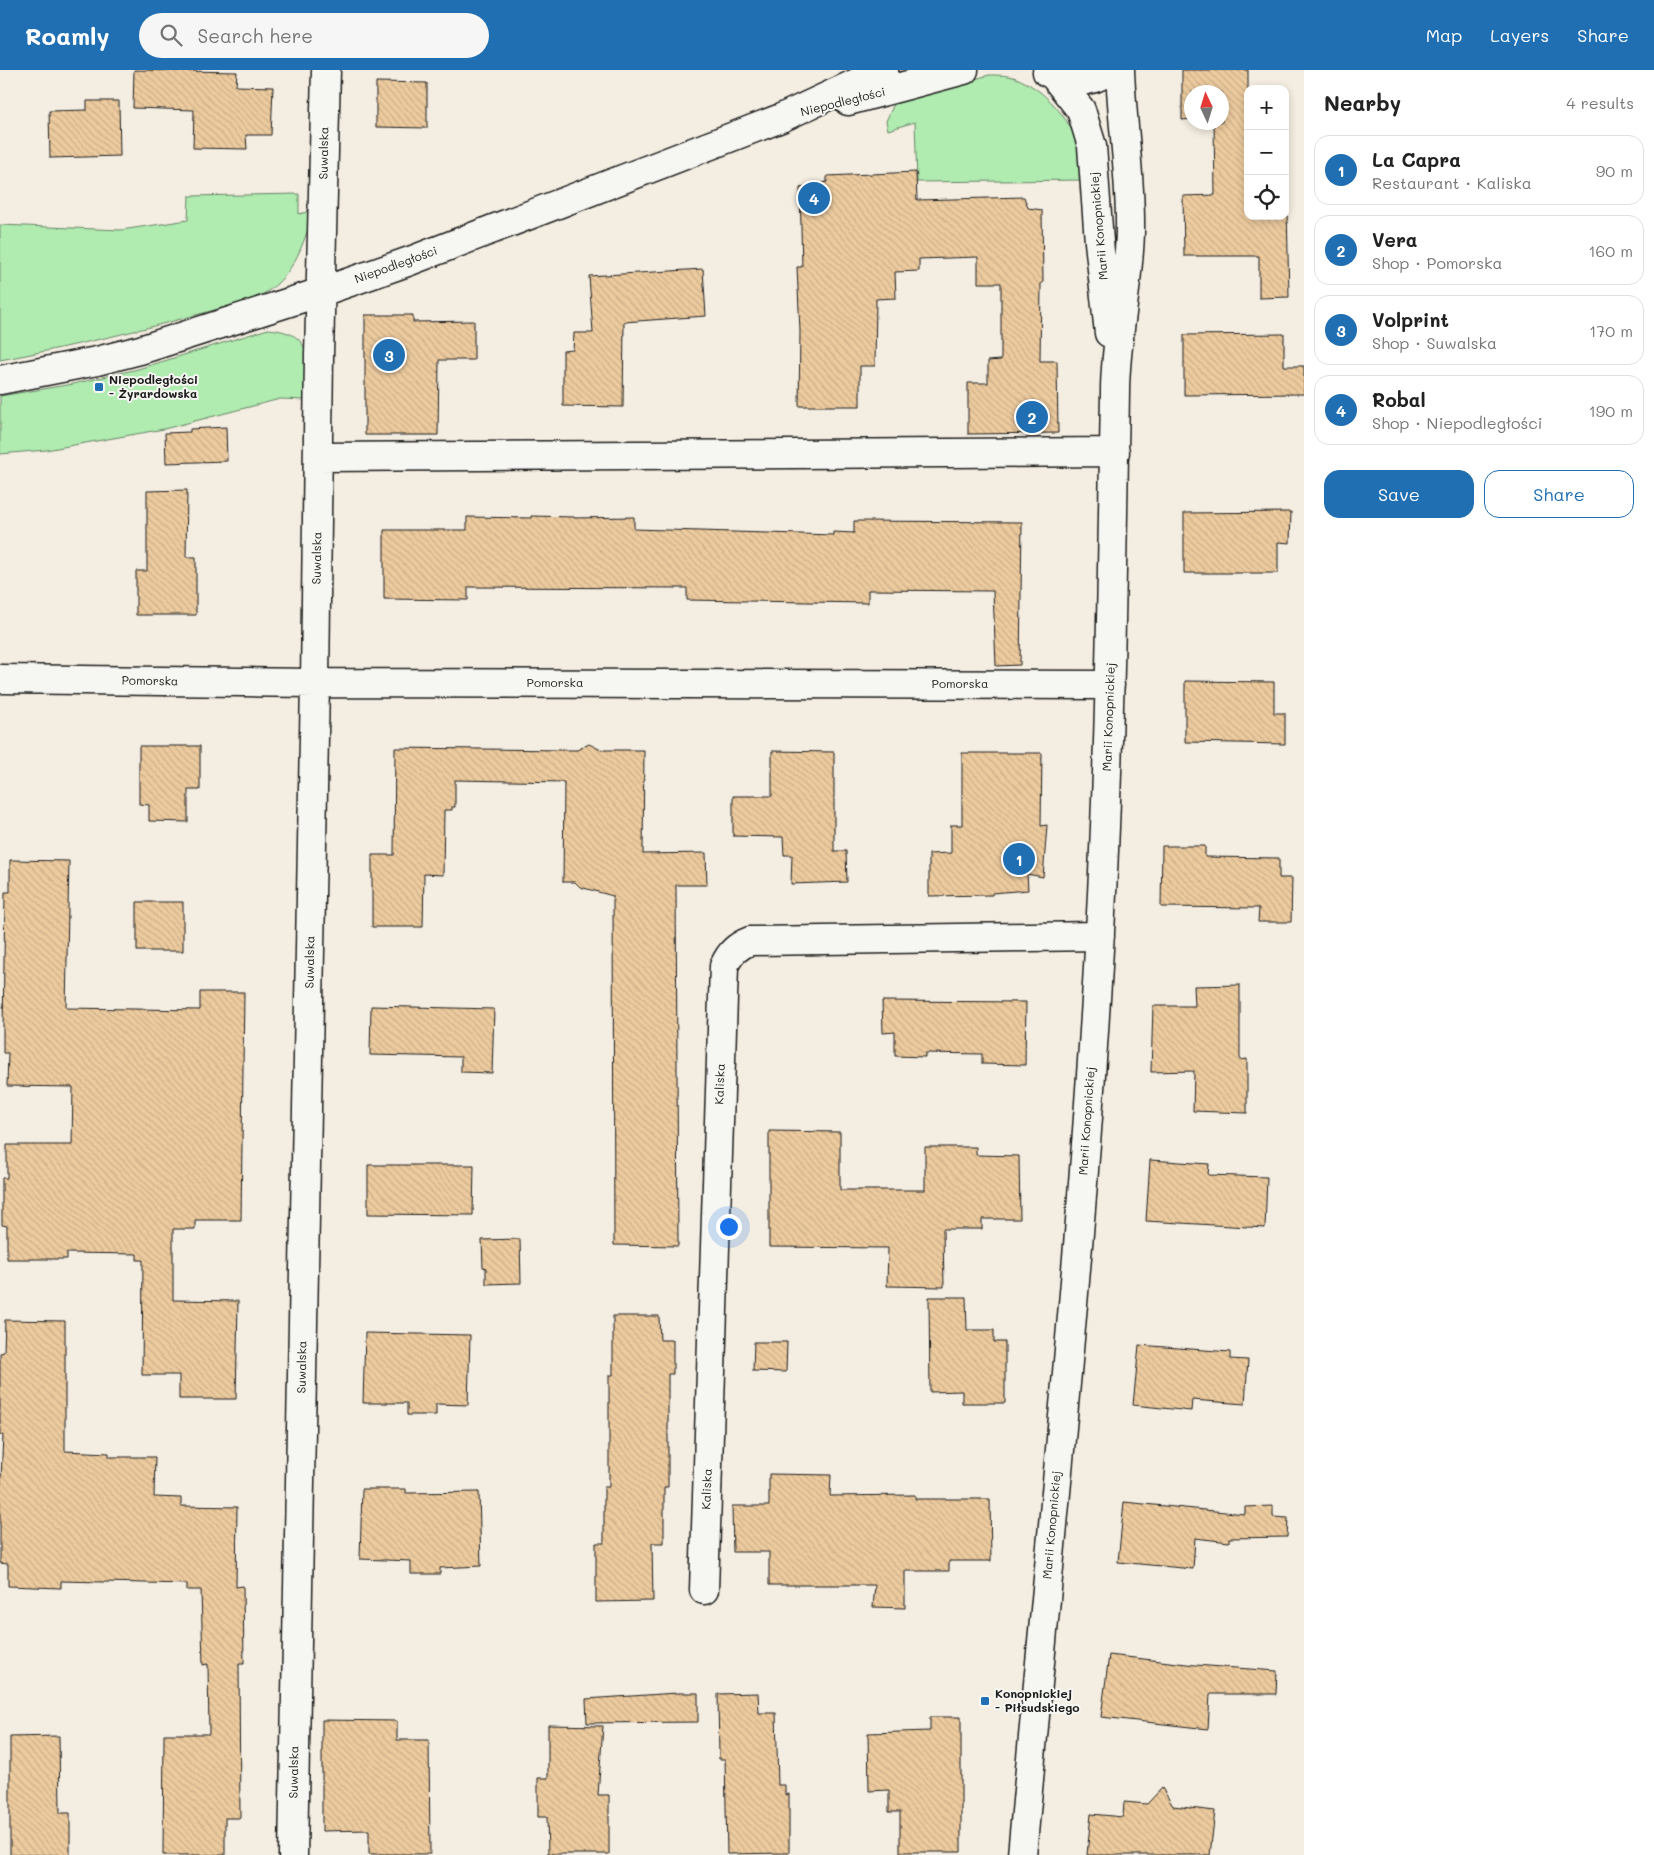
<!DOCTYPE html>
<html lang="en">
<head>
<meta charset="utf-8">
<style>
  body { margin:0; font-family:Mali,sans-serif; background:#f6f6f6; color:#222 }
  .controls { position:absolute; right:15px; top:15px; display:grid; overflow:hidden; border-radius:10px; box-shadow:0 2px 8px #0003 }
  .controls button { width:45px; height:45px; display:grid; place-items:center; padding:0; border:0; border-bottom:1px solid #e0e0e0; background:#fff; color:#222; font:25px sans-serif }
  .compass { position:absolute; left:1184px; top:15px; width:45px; height:45px; border-radius:50%; background:#fff; box-shadow:0 2px 8px #0003; rotate:356deg }
  .you { position:absolute; left:728px; top:1156px; width:18px; height:18px; margin:-12px; border:4px solid #fff; border-radius:50%; background:#1a73e8; box-shadow:0 0 0 8px #1a73e833 }
  .badge { display:grid; place-items:center; width:32px; height:32px; border-radius:50%; background:#1f6fb2; color:#fff; font-size:16px; font-weight:700 }
  .pin { position:absolute; translate:-50% -50%; border:2px solid #fff; box-shadow:0 1px 5px #0006 }
  .list { margin:0; padding:0; list-style:none }
  h2 { display:flex; justify-content:space-between; align-items:center; height:65px; margin:0; padding:0 20px; font-size:21px }
  h2 small { font-size:16px; font-weight:400; color:#767676 }
  .list li { display:grid; grid-template-columns:32px 1fr auto; gap:15px; align-items:center; box-sizing:border-box; height:70px; margin:0 10px 10px; padding:0 10px; border:1px solid #e0e0e0; border-radius:15px }
  .list b { display:block; font-size:19px; white-space:nowrap }
  .list p { margin:0; font-size:16px; white-space:nowrap; color:#767676 }
  .list em { font-size:16px; font-style:normal; color:#767676 }
  .actions { display:flex; gap:10px; padding:15px 20px }
  .actions a { flex:1; padding:11px 0; border:1px solid #1f6fb2; border-radius:15px; text-align:center; font-size:18px; color:#1f6fb2 }
  .actions .main { background:#1f6fb2; color:#fff }
  .icon { flex:none; width:28px; height:28px; fill:none; stroke:currentColor; stroke-width:2; stroke-linecap:round; stroke-linejoin:round }
  .map { position:relative; flex:none; width:1304px; height:1785px; overflow:hidden }
  header { display:flex; align-items:center; gap:30px; box-sizing:border-box; height:70px; padding:0 25px; background:#1f6fb2; color:#fff }
  header strong { font-size:24px }
  nav { display:flex; gap:28px; margin-inline-start:auto; font-size:18px }
  .search { width:350px; height:45px; background:#f6f6f6; display:flex; align-items:center; gap:12px; box-sizing:border-box; padding:0 18px; border-radius:28px; color:#767676; font-size:19px }
  main { display:flex }
  aside { flex:1; background:#fff }
  .map>svg:first-child { display:block }
  .green { fill:#b0ebb0; stroke:#668466 }
  .building { fill:url(#building-back-hatch); stroke:#1c1c1c }
  .lines { fill:none; stroke-linecap:round; stroke-linejoin:round }
  .minor-casing { stroke:#1c1c1c; stroke-width:31 }
  .minor { stroke:#f6f6f2; stroke-width:28 }
  .poi-dot { fill:#1f6fb2; stroke:#f6f6f2; stroke-width:2 }
  .labels { text-anchor:middle; stroke-width:4; stroke-linejoin:round; paint-order:stroke }
  .street-label { font-size:12px; fill:#1c1c1c; stroke:#f6f6f2 }
  .poi-label { font-size:12px; font-weight:bold; fill:#1c1c1c; stroke:#f6f6f2; text-anchor:start }
</style>
</head>
<body>
<header>
<strong>Roamly</strong>
<div class="search"><svg class="icon" aria-label="search" viewBox="0 0 24 24"><circle cx="10" cy="10" r="6"/><path d="M15 15l6 6"/></svg>Search here</div>
<nav><a>Map</a><a>Layers</a><a>Share</a></nav>
</header>
<main>
<div class="map">
<svg width="1304" height="1785" viewBox="0 0 1304 1785">
  <defs>
    <pattern id="building-back-hatch" width="6" height="6" patternUnits="userSpaceOnUse" patternTransform="scale(1.25)"><rect width="6" height="6" fill="#edcb9f"/><path d="M-1 5l2 2M0 0l6 6M5-1l2 2" fill="none" stroke="#cbae88"/></pattern>
  </defs>
  <rect width="100%" height="100%" fill="#f4ede1"/>
  <filter id="ink" filterUnits="userSpaceOnUse"><feTurbulence type="fractalNoise" baseFrequency=".02" numOctaves="2"/><feDisplacementMap in="SourceGraphic" scale="10" xChannelSelector="R" yChannelSelector="G"/><feConvolveMatrix kernelMatrix="1 2 1 2 8 2 1 2 1" color-interpolation-filters="sRGB"/></filter>
  <g filter="url(#ink)">
    <path class="green" d="M989,5C998,5 1008,5 1016,8C1044,19 1069,47 1078,75C1082,86 1082,99 1084,110L917,112L915,52L888,60L886,51L895,32Z
      M299,124V144L323,138V152L308,159C300,183 290,206 268,221C254,231 223,237 207,242C138,261 70,277 0,290V155L121,160L188,150L189,126Z
      M268,259C317,263 307,292 306,330L280,329L164,359L46,380L0,384V326L73,314L138,299Z"/>
    <path class="building" d="M134,0L237,2L236,16L273,17L271,65H246L247,79L193,78L194,40L133,38Z
      M1182,0H1248V146H1285L1286,94L1289,227L1259,228V186H1184L1183,126L1215,125L1214,52H1222V22H1192V49L1182,50Z
      M376,12L427,13V58L376,57Z
      M87,31H119L120,86L50,88L49,41L87,40Z
      M916,102L917,130L1024,127L1028,138L1042,140L1043,213H1041L1040,291H1057L1058,363L968,364V313H988V291L1001,290V213H978V187L919,189V201L895,202L896,228L876,229L875,296H860V336H799L800,261L797,197H802L800,118L827,112V106Z
      M703,199L706,246L624,252L623,337L563,336V281L573,280L574,263H593L589,206Z
      M365,245H413V252L474,251V290H439L438,365H365Z
      M1284,264V296H1304V324L1184,325V265Z
      M226,357L227,391L166,393L165,363L190,362V359Z
      M187,420L186,487H196V545H136V501H147V421Z
      M1291,442L1290,473L1278,472V503H1184V443Z
      M531,446L574,447V448L634,447V459L833,465V462L854,463V451L1022,452L1020,595L996,596L993,521L868,520V533L687,530V518L468,517V530L384,529V460H467V447L531,448Z
      M1185,611L1274,612V643H1285V674L1185,672Z
      M589,674L601,680H644L643,784L706,783L707,815H676L678,1176L614,1175L613,826L580,817L575,812H563L564,712L455,710V737H452V740H444L443,805L424,804L423,857H372V785H394L395,678L565,680H577Z
      M139,676H200V720H188V752L149,751V735L139,734Z
      M772,681L834,682V781H846L847,812L791,814L792,785H784L783,767L733,766V726H772Z
      M962,683H1042L1041,756L1047,755L1043,807L1027,804L1028,820L992,823V825L929,826V784L951,783V755H962Z
      M1162,776H1205V787L1279,788V808H1292L1291,852H1258L1259,838L1161,837Z
      M10,790L69,791L66,938L200,940V922H244L241,1150H195V1159H173V1230L238,1231L236,1329H179V1305H142L143,1190H137V1184L67,1183V1189H7V1156L2,1155V1108H7V1075H72L73,1017L7,1016L8,983H3V960L5,822H10Z
      M137,832H183V881H137Z
      M1240,915V990L1247,989V1043L1193,1041L1194,1001L1151,1002L1153,936H1195L1194,916Z
      M882,931L1026,932L1025,995L982,994V984L925,983V987L895,986V962L883,963Z
      M371,936L494,939L492,1003L461,1002V987L370,985Z
      M769,1061L840,1062V1120H925V1077H976V1085L1019,1086L1020,1149H982V1159H943L944,1217L887,1216L888,1178L769,1177Z
      M1150,1090L1209,1094L1208,1105L1267,1107L1265,1158L1146,1151Z
      M368,1095H474L473,1145L368,1144Z
      M520,1169L521,1213L486,1214V1198L483,1197L482,1170Z
      M929,1227H966L967,1260H994V1272H1005V1333H962V1321L930,1322Z
      M613,1246H659L660,1270H673V1304H668V1417H664V1473H652L653,1531L596,1532V1473H604V1417H609V1305H613Z
      M5,1250L65,1251V1381L109,1383V1387H155L154,1427L181,1428V1436L237,1437L236,1517L243,1516L244,1594H239L240,1748H225V1785H163L164,1664H209L208,1594L203,1595L201,1520H187V1514L61,1511V1518L8,1516V1494L0,1493V1431L3,1365H0V1283L4,1282Z
      M365,1263L470,1265L468,1335L436,1334V1345H407V1333H363Z
      M754,1272H787L786,1302L753,1301Z
      M1139,1275L1230,1282V1289L1248,1290L1245,1334L1192,1330L1191,1341L1133,1335Z
      M769,1404L831,1405L830,1426L915,1425V1429H990L991,1491H949V1501H905V1538L873,1537L875,1515H769V1482H733L732,1436H769Z
      M362,1419H406V1423L479,1422L481,1496L440,1498V1504H411V1491L360,1489Z
      M1124,1432L1245,1444V1437L1273,1436V1447L1288,1448L1287,1467L1229,1468V1472L1195,1468L1193,1499L1118,1492Z
      M1109,1585L1195,1595L1277,1601L1276,1624H1210L1208,1659L1101,1647Z
      M677,1623H698V1652L587,1653L586,1629Z
      M758,1623L759,1643H776L778,1715H785V1725L789,1724V1783L727,1784L725,1689H719L718,1624Z
      M930,1647H961V1782H900V1742H889V1720L869,1721L868,1663L930,1661Z
      M322,1650L397,1651V1670H429L430,1784H369V1760L322,1761Z
      M548,1655L603,1656L598,1725H609V1784H548L547,1747H538V1708H548Z
      M59,1666L60,1743H70V1785H10V1667Z
      M1162,1718L1173,1736L1215,1741L1210,1785H1087L1091,1744L1123,1747L1124,1732L1147,1734Z"/>
    <g class="lines">
      <defs>
        <path id="minor" d="M1047,2C1067,14 1091,14 1110,0
          M1054,6L1081,40L1092,76L1099,172L1109,263
          M848,31L964,0
          M0,310L97,291L140,280L321,222L410,191L781,48L884,0
          M318,387L1115,382
          M0,609L315,613L1110,615
          M704,1520L724,896C730,883 737,876 750,871L1100,866
          M293,1785L315,613L319,285L326,0
          M1022,1785C1050,1478 1083,1170 1100,862C1110,682 1112,502 1115,322C1115,269 1129,215 1130,161C1131,107 1122,54 1120,0"/>
      </defs>
      <use href="#minor" class="minor-casing"/>
      <use href="#minor" class="minor"/>
    </g>
  </g>
  <g class="poi-dot">
    <rect x="94" y="312" width="10" height="10" rx="2.5"/>
    <rect x="980" y="1626" width="10" height="10" rx="2.5"/>
  </g>
  <g class="labels">
    <g class="street-label">
      <text transform="translate(843 32) rotate(-14)" y="4">Niepodległości</text>
      <text transform="translate(324 83) rotate(-89)" y="4">Suwalska</text>
      <text transform="translate(1099 156) rotate(-95)" y="4">Marii Konopnickiej</text>
      <text transform="translate(396 195) rotate(-20)" y="4">Niepodległości</text>
      <text transform="translate(317 488) rotate(-89)" y="4">Suwalska</text>
      <text transform="translate(150 611) rotate(1)" y="4">Pomorska</text>
      <text x="555" y="617">Pomorska</text>
      <text x="960" y="618">Pomorska</text>
      <text transform="translate(1109 647) rotate(-88)" y="4">Marii Konopnickiej</text>
      <text transform="translate(310 892) rotate(-89)" y="4">Suwalska</text>
      <text transform="translate(720 1014) rotate(-88)" y="4">Kaliska</text>
      <text transform="translate(1087 1051) rotate(-86)" y="4">Marii Konopnickiej</text>
      <text transform="translate(302 1297) rotate(-89)" y="4">Suwalska</text>
      <text transform="translate(707 1419) rotate(-88)" y="4">Kaliska</text>
      <text transform="translate(1052 1455) rotate(-85)" y="4">Marii Konopnickiej</text>
      <text transform="translate(294 1702) rotate(-89)" y="4">Suwalska</text>
    </g>
    <g class="poi-label">
      <text x="109" y="314">Niepodległości<tspan x="109" dy="14">- Żyrardowska</tspan></text>
      <text x="995" y="1628">Konopnickiej<tspan x="995" dy="14">- Piłsudskiego</tspan></text>
    </g>
  </g>
</svg>
<div class="controls">
<button>+</button>
<button>−</button>
<button><svg class="icon" aria-label="locate" viewBox="0 0 24 24"><circle cx="12" cy="12" r="6"/><path d="M12 2v4M12 18v4M2 12h4M18 12h4"/></svg></button>
</div>
<svg class="compass" viewBox="-18 -18 36 36"><path d="M0-13l5 13h-10z" fill="#e53935"/><path d="M0 13l5-13h-10z" fill="#767676"/></svg>
<div class="you"></div>
<div class="pin badge" style="left:1019px;top:789px">1</div>
<div class="pin badge" style="left:1032px;top:347px">2</div>
<div class="pin badge" style="left:389px;top:285px">3</div>
<div class="pin badge" style="left:814px;top:128px">4</div>
</div>
<aside>
<h2>Nearby<small>4 results</small></h2>
<ul class="list">
<li><span class="badge">1</span><div><b>La Capra</b><p>Restaurant · Kaliska</p></div><em>90 m</em></li>
<li><span class="badge">2</span><div><b>Vera</b><p>Shop · Pomorska</p></div><em>160 m</em></li>
<li><span class="badge">3</span><div><b>Volprint</b><p>Shop · Suwalska</p></div><em>170 m</em></li>
<li><span class="badge">4</span><div><b>Robal</b><p>Shop · Niepodległości</p></div><em>190 m</em></li>
</ul>
<div class="actions"><a class="main">Save</a><a>Share</a></div>
</aside>
</main>
</body>
</html>
